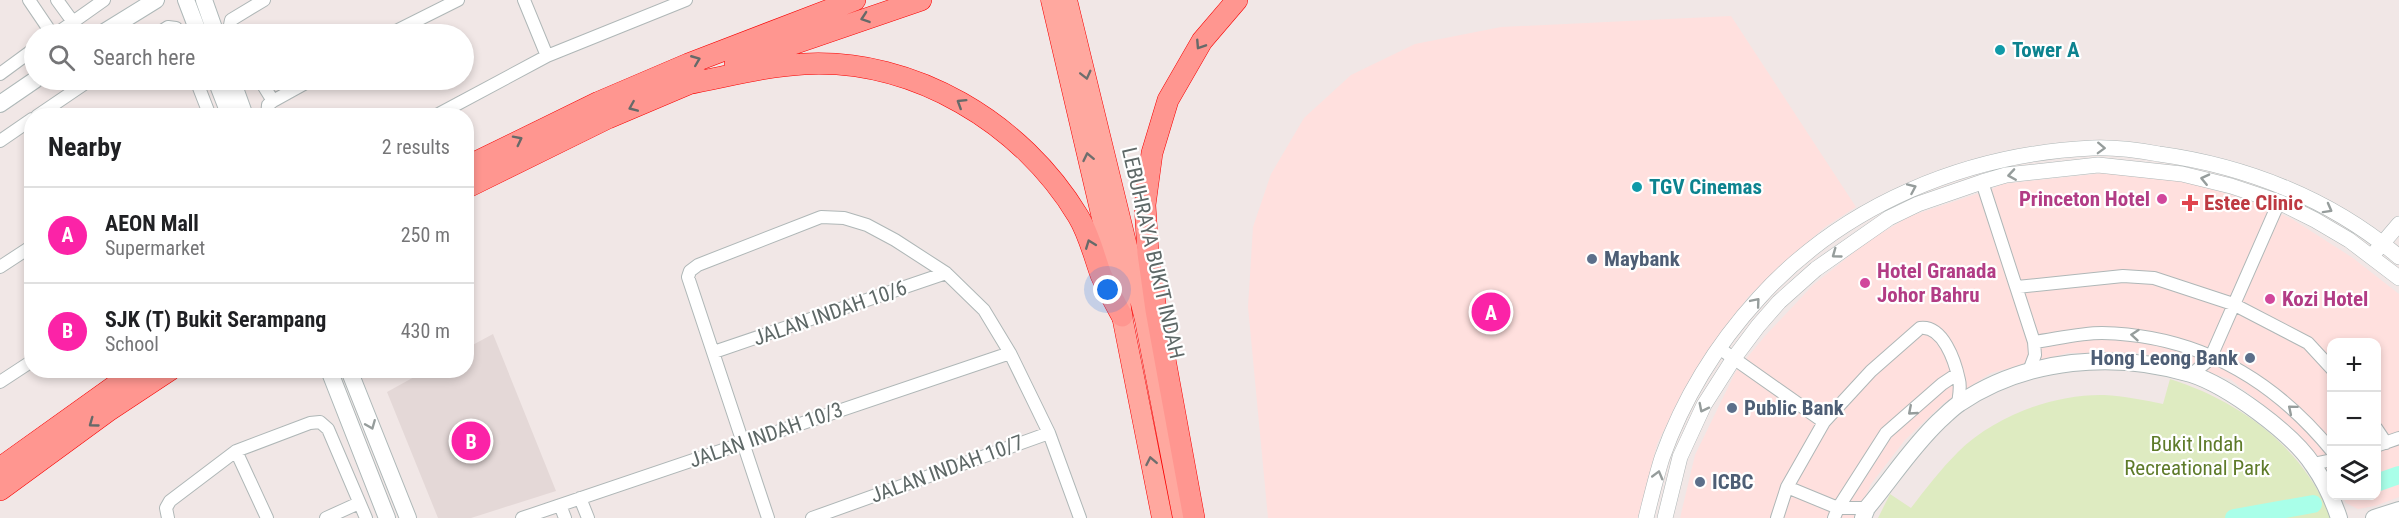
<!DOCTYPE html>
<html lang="en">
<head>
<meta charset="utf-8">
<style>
  body { margin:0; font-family:"Roboto Condensed",sans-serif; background:#f6f6f6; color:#202124 }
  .controls { position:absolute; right:18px; bottom:18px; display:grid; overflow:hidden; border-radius:12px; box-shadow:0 3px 9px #0003 }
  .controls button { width:54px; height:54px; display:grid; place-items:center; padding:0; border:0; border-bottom:2px solid #e0e0e0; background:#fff; color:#202124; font:30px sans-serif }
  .you { position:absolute; left:1108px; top:290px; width:21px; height:21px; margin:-15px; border:4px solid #fff; border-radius:50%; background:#1a73e8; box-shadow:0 0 0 9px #1a73e833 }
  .badge { display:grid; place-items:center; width:39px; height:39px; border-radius:50%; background:#fb23a7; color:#fff; font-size:20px; font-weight:700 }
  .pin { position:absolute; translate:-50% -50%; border:3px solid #fff; box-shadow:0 2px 6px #0006 }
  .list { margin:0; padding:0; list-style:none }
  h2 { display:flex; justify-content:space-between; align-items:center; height:78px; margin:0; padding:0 24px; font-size:26px }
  h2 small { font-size:20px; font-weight:400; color:#757577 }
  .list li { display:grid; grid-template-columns:39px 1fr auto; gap:18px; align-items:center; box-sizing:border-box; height:96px; padding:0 24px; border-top:2px solid #e0e0e0 }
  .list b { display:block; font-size:22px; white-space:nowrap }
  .list p { margin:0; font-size:20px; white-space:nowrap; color:#757577 }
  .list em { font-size:20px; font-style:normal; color:#757577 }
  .icon { flex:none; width:33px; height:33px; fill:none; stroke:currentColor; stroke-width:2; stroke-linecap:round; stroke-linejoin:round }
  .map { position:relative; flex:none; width:2399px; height:518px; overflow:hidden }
  .search { position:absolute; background:#fff; box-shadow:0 3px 9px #0003; left:24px; top:24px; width:450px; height:66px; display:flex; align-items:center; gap:15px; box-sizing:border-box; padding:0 21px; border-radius:33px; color:#757577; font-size:22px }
  .panel { position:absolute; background:#fff; box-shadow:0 3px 9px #0003; left:24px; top:108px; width:450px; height:270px; border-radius:24px }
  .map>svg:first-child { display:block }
  .commercial { fill:#ffe0de }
  .education { fill:#e4d8d7 }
  .green { fill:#deebc1 }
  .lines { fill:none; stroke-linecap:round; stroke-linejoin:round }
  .river { stroke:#a9ffe9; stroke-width:18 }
  .minor-casing { stroke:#afb7b7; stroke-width:14 }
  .tertiary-casing { stroke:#afb7b7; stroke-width:16 }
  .secondary-casing { stroke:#aeb8b8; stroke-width:18 }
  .trunk-casing { stroke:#f80001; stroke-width:21 }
  .motorway-casing { stroke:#f80001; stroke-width:22 }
  .minor { stroke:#fff; stroke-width:12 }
  .tertiary { stroke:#fff; stroke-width:15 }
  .secondary { stroke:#fff; stroke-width:16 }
  .trunk { stroke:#ffa89f; stroke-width:20 }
  .motorway { stroke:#ff9690; stroke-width:21 }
  .oneway { stroke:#666a69 }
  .oneway2 { stroke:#6e6e6d }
  .oneway3 { stroke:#969d9c }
  .culture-dot { fill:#0f9aa8; stroke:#fff; stroke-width:2 }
  .hotel-dot { fill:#d1479c; stroke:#fff; stroke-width:2 }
  .health-dot { fill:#e0444e; stroke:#fff; stroke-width:2 }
  .service-dot { fill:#5c6f8a; stroke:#fff; stroke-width:2 }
  .labels { text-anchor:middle; stroke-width:4.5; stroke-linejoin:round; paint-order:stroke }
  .culture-label { font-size:21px; font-weight:bold; fill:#0d838f; stroke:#fff; text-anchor:start }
  .hotel-label { font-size:21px; font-weight:bold; fill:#b23c85; stroke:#fff; text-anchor:start }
  .health-label { font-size:21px; font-weight:bold; fill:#be3a42; stroke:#fff; text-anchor:start }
  .street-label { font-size:21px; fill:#5e6867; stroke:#fff }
  .service-label { font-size:21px; font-weight:bold; fill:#4e5e75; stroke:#fff; text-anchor:start }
  .park-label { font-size:21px; fill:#5e7b2a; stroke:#fff }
</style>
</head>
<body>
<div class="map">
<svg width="2399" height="518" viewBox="0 0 2399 518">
  <rect width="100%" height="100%" fill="#f1e7e6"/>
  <path class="commercial" d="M1731,16L1856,207L1825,227L1790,258L1748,297L1724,331L1685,389L1657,444L1639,518H1268L1248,307L1253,227L1271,174L1304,118L1351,75L1415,44L1501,27Z
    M2105,173L2187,182L2254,202L2292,219L2353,258L2399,294V497L2375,506L2358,509L2346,503L2342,496H2376V342H2332L2331,478L2287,424L2230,379L2141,353H2068L1991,373L1944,403L1905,440L1871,484L1856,518H1680L1695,455L1736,371L1765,336L1813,285L1868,241L1910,216L1992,189L2002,184Z"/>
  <path class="education" d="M493,334L556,491L471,518H438L387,392L425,371L466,370L467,348Z"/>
  <path class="green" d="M2170,379C2240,401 2304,448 2331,518H1878L1890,494L1911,508C1926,488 1941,469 1958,452C1995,416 2053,394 2104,395C2124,396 2144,400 2163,404Z"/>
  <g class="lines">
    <path class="river" d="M2376,483L2399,475
      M2234,518L2313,504"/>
    <defs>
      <path id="minor" d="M29,0L52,34
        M57,0L73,22
        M524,0L547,56
        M56,34L104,0
        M157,34L168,27L176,28L179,34
        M234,34L230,25L231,20L264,0
        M390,34L458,0
        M0,74L34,49
        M196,80L210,116
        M260,80L273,101L268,105L267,116
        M273,101L311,80
        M37,116L90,80
        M435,116L547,56L686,0
        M0,141L32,119
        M1982,182L2034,342L2035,355L2029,371
        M0,267L32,246
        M2017,287L2123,276L2154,278L2233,304L2308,343L2332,369
        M2034,342C2056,339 2080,333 2102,333C2197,335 2273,379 2332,451
        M1719,348L1824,422
        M714,352L946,273
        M2192,374L2210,359L2279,202
        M0,382L32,361
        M2376,428L2386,443
        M2376,446L2399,438
        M236,451L267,518
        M2313,464L2332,460
        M1787,487L1838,508H1867
        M580,498L588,518
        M560,505L565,518
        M168,518L166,508L170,501L236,451L310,423L320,422L328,429L366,518
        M326,518L359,503
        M522,518L1010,353
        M768,518L688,277L690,271L698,265L821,217L844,218L867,225L895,240L946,273L984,310L1010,353L1049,433L1080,518
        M812,518L1049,433
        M1777,518L1787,487L1824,422L1871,371L1920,328C1943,325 1955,361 1959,380C1961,387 1959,396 1958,404
        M1834,518L1838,508L1886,433L1942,384L1957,374"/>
      <path id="tertiary" d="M2376,251L2399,224
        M1646,518C1651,498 1656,477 1662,458C1683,399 1717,344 1759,298C1844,204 1967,154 2092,148C2114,147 2137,150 2159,154C2246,166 2331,199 2399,257
        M1665,518L1680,457L1704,405L1734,358L1758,326L1779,302L1816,269L1889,218L1918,204L1982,182L2006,175L2098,165L2182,174L2231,186L2279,202L2315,220L2349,240L2399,278"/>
      <path id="secondary" d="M186,0L199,34
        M204,0L216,34
        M101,34L156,0
        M216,80L230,116
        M232,80L245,116
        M0,104L35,80
        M329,370L387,518
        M349,370L408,518
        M1863,518L1867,508C1893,477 1910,449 1939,421C1946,415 1952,408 1960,403C2027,358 2115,351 2191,374C2228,386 2292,433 2313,465C2325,482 2333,500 2339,518
        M2374,518L2399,510"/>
      <path id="trunk" d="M1051,0L1119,291L1122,316L1162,518
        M1067,0L1145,320L1183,518"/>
      <path id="motorway" d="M735,64L921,0
        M687,84C725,77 765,66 804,64C914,58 1022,123 1078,216C1089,234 1094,256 1101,275C1107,289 1115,303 1122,316
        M466,167L599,102L688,64L855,0
        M466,188L608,118L700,79
        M0,468L137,370
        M0,490L108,411L170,370
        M1194,518L1156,310L1148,253L1145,205L1152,153L1168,100L1202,41L1237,0"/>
    </defs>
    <use href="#minor" class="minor-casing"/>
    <use href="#tertiary" class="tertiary-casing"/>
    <use href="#secondary" class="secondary-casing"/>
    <use href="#trunk" class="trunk-casing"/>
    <use href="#motorway" class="motorway-casing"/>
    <use href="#minor" class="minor"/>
    <use href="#tertiary" class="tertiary"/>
    <use href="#secondary" class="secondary"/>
    <use href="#trunk" class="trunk"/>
    <use href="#motorway" class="motorway"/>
  </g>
  <defs><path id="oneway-chevron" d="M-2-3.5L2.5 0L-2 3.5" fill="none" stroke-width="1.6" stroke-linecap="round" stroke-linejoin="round" transform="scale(1.5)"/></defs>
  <g class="oneway">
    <use href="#oneway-chevron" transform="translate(865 18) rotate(161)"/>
    <use href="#oneway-chevron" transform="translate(1200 45) rotate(123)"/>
    <use href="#oneway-chevron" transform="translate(696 60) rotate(-22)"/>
    <use href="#oneway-chevron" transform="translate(961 103) rotate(-148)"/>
    <use href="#oneway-chevron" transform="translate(633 107) rotate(157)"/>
    <use href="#oneway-chevron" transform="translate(518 140) rotate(-27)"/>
    <use href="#oneway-chevron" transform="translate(1090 244) rotate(-111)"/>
    <use href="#oneway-chevron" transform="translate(93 423) rotate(144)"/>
  </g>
  <g class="oneway2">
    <use href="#oneway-chevron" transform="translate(1086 75) rotate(76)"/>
    <use href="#oneway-chevron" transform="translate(1088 157) rotate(-102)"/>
    <use href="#oneway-chevron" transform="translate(1151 461) rotate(-101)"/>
  </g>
  <g class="oneway3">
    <use href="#oneway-chevron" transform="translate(2101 148) rotate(2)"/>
    <use href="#oneway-chevron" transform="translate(2012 175) rotate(171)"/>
    <use href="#oneway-chevron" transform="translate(2205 179) rotate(-167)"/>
    <use href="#oneway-chevron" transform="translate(1912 188) rotate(-24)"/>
    <use href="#oneway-chevron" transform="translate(2328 209) rotate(29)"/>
    <use href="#oneway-chevron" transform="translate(1836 254) rotate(144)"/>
    <use href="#oneway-chevron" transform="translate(1756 302) rotate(-50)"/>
    <use href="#oneway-chevron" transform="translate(2135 335) rotate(-175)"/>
    <use href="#oneway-chevron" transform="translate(1703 408) rotate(117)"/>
    <use href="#oneway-chevron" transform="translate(2292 409) rotate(-140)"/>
    <use href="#oneway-chevron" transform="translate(1912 411) rotate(139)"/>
    <use href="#oneway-chevron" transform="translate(371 425) rotate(68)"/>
    <use href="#oneway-chevron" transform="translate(1658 475) rotate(-75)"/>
  </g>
  <g class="culture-dot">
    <circle cx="2000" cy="50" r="6"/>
    <circle cx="1637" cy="187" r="6"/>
  </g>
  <g class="hotel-dot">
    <circle cx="2162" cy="199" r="6"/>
    <circle cx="1865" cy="283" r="6"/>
    <circle cx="2270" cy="299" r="6"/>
  </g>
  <path class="health-dot" d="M2187 194h6v6h6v6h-6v6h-6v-6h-6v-6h6z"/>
  <g class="service-dot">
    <circle cx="1592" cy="259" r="6"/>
    <circle cx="2250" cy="358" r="6"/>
    <circle cx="1732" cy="408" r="6"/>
    <circle cx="1700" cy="482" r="6"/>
  </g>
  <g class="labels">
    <g class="culture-label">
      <text x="2012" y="57">Tower A</text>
      <text x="1649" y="194">TGV Cinemas</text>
    </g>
    <g class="hotel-label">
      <text x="2150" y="206" text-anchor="end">Princeton Hotel</text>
      <text x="1877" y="278">Hotel Granada<tspan x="1877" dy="24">Johor Bahru</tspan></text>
      <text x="2282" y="306">Kozi Hotel</text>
    </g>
    <g class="health-label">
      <text x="2204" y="210">Estee Clinic</text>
    </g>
    <g class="street-label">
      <text transform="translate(1153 253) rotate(77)" y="7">LEBUHRAYA BUKIT INDAH</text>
      <text transform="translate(830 313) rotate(-19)" y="7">JALAN INDAH 10/6</text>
      <text transform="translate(766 435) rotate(-19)" y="7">JALAN INDAH 10/3</text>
      <text transform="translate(947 469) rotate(-20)" y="7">JALAN INDAH 10/7</text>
    </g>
    <g class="service-label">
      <text x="1604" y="266">Maybank</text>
      <text x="2238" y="365" text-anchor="end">Hong Leong Bank</text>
      <text x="1744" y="415">Public Bank</text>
      <text x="1712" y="489">ICBC</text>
    </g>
    <g class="park-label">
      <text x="2197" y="451">Bukit Indah<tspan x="2197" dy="24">Recreational Park</tspan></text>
    </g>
  </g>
</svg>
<div class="controls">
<button>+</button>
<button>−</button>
<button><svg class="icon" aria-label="layers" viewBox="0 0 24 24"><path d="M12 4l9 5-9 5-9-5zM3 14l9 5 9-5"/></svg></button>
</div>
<div class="you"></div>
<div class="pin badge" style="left:1491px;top:312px">A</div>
<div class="pin badge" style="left:471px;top:441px">B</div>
<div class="search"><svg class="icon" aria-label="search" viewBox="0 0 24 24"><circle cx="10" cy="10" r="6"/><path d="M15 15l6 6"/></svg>Search here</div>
<section class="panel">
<h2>Nearby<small>2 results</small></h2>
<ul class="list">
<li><span class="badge">A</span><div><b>AEON Mall</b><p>Supermarket</p></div><em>250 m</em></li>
<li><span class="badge">B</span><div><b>SJK (T) Bukit Serampang</b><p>School</p></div><em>430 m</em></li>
</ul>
</section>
</div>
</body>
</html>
